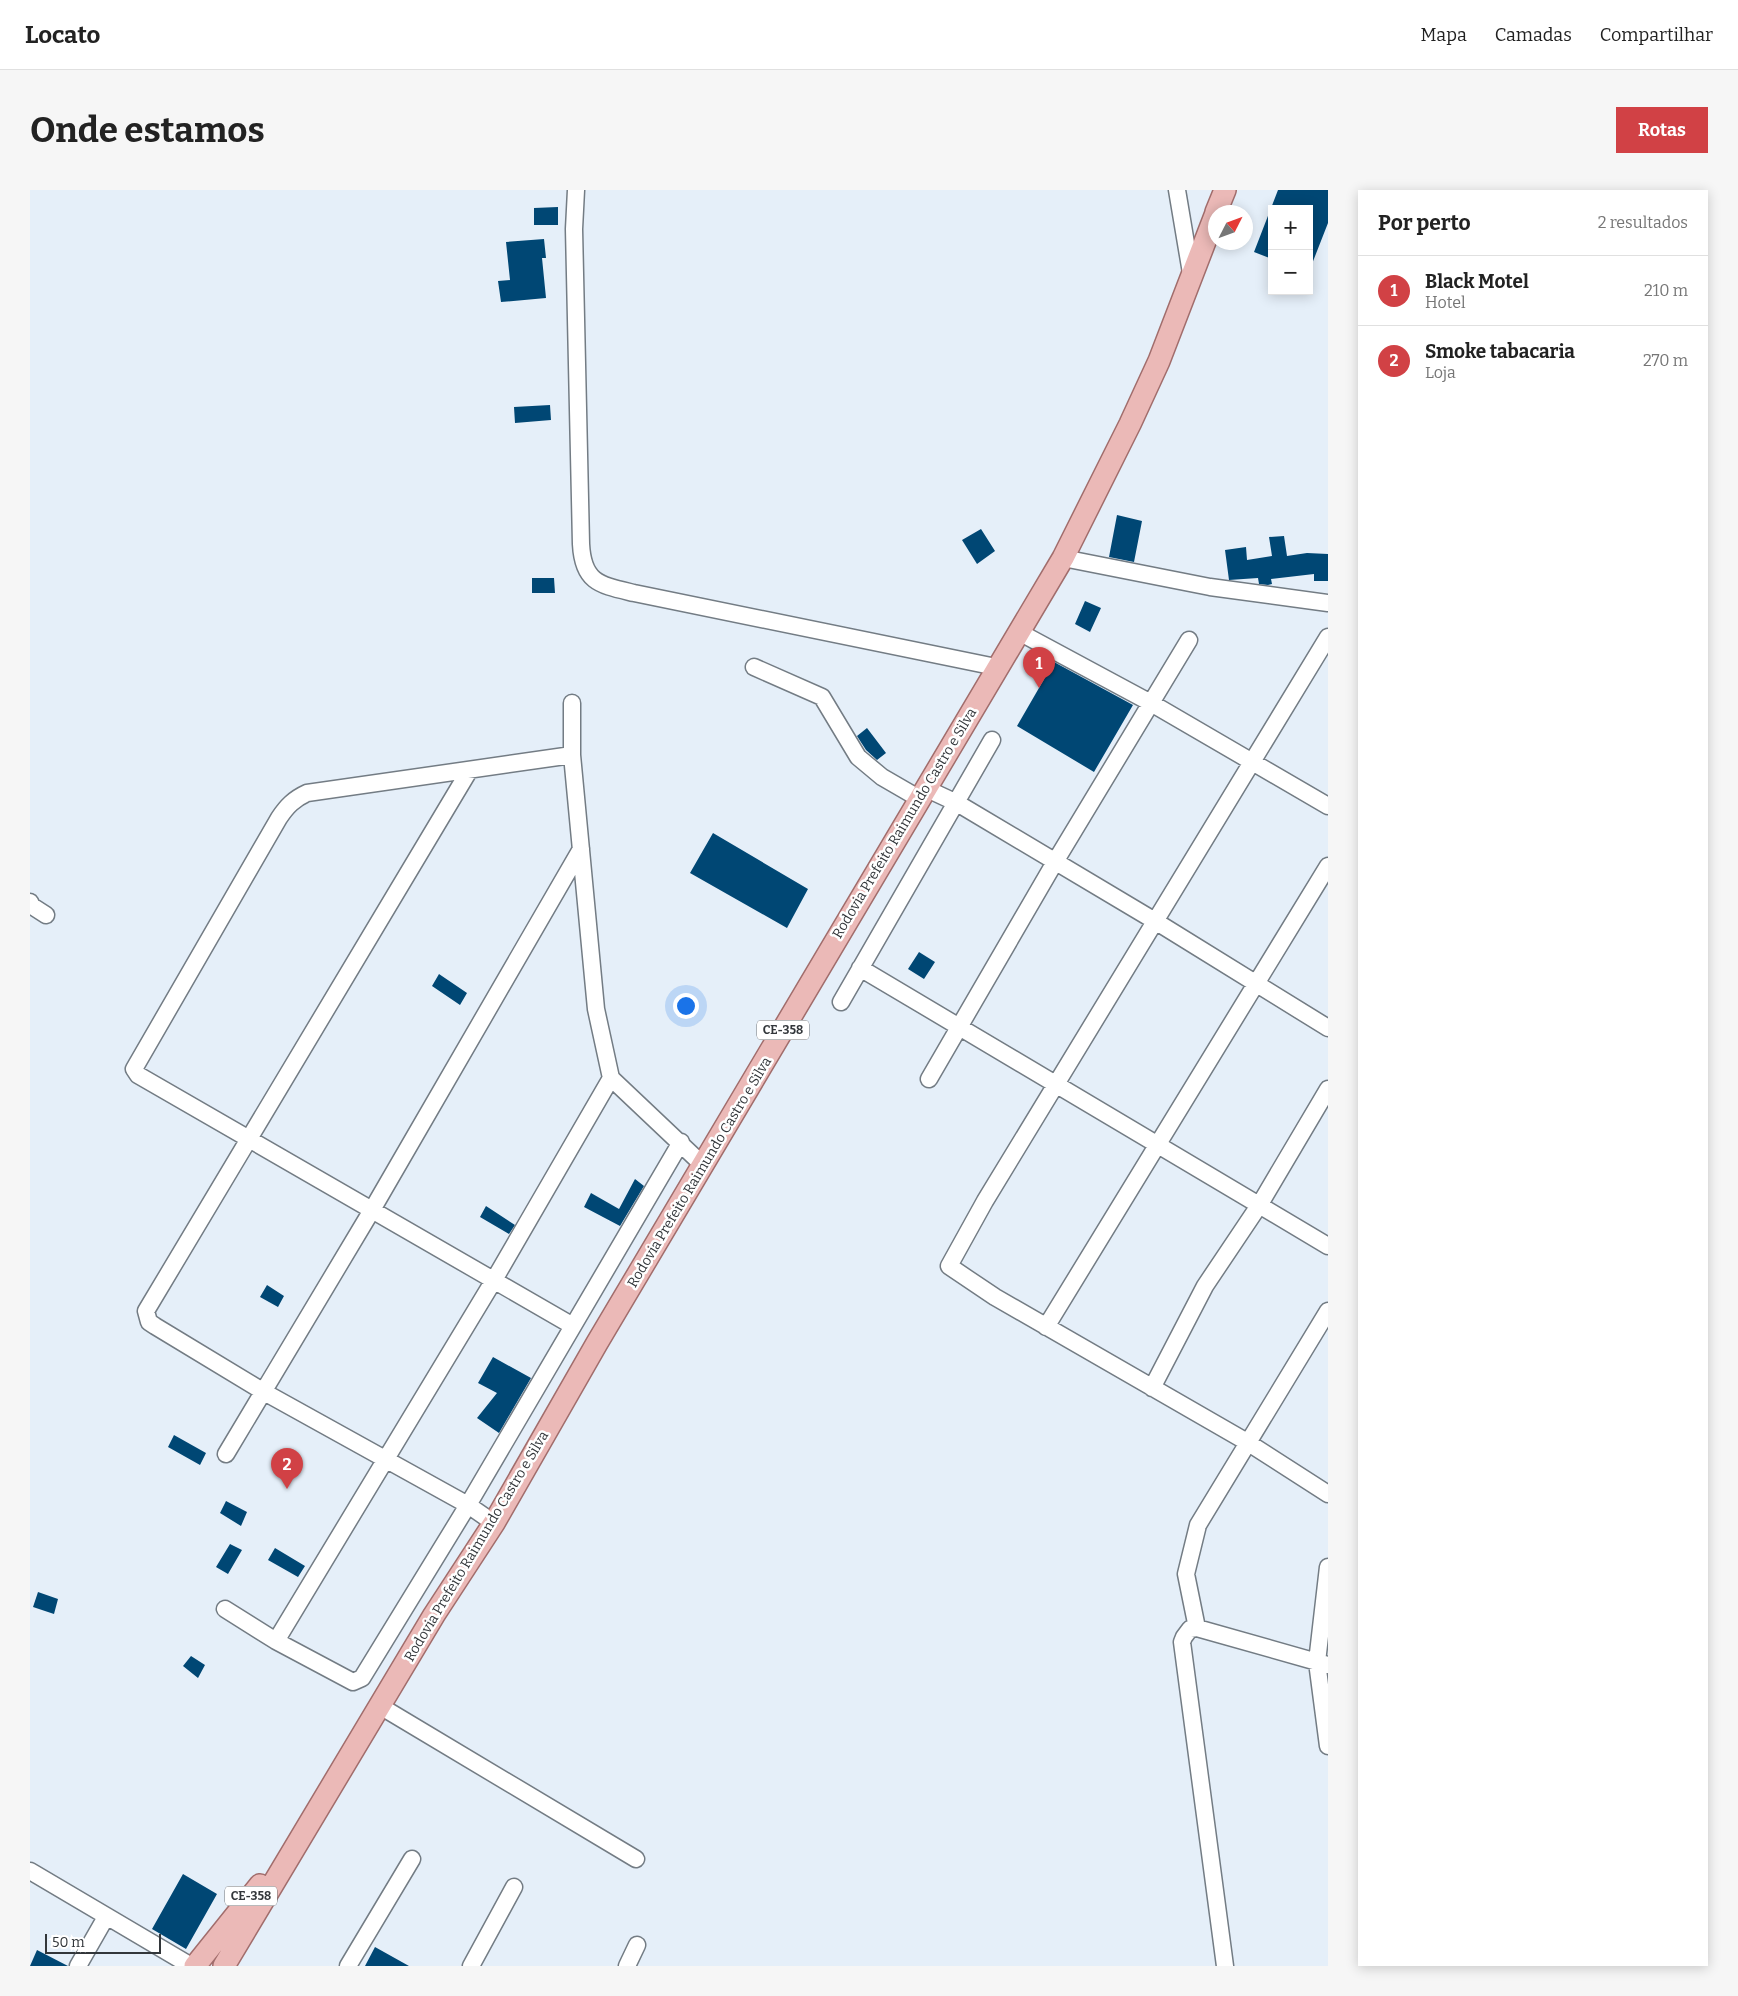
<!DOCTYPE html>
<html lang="pt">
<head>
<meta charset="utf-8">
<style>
  body { margin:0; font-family:Bitter,serif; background:#f6f6f6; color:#222 }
  .controls { position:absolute; right:15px; top:15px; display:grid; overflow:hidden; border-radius:0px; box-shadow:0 2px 12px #0003 }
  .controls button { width:45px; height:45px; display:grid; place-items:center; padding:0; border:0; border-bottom:1px solid #e0e0e0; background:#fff; color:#222; font:25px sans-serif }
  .compass { position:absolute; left:1178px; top:15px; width:45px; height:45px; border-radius:50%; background:#fff; box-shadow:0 2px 12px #0003; rotate:48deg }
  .scale { position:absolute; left:15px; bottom:12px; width:116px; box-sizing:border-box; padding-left:5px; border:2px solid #32363a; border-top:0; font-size:14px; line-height:18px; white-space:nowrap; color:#32363a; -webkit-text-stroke:4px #fff; paint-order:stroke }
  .you { position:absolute; left:655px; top:815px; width:18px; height:18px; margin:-12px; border:4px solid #fff; border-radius:50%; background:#1a73e8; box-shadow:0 0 0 8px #1a73e833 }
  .badge { display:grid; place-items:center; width:32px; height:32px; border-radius:50%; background:#d14145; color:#fff; font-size:16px; font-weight:700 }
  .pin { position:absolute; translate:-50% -41px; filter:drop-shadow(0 1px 2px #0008) }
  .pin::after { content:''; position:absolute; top:26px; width:18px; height:15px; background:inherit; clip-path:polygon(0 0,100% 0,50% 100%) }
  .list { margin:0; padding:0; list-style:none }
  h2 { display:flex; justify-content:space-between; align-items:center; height:65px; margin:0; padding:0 20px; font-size:21px }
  h2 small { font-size:16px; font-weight:400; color:#767676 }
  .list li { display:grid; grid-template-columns:32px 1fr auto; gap:15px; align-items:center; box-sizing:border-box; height:70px; padding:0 20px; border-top:1px solid #e0e0e0 }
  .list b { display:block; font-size:19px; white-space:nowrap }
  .list p { margin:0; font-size:16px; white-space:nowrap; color:#767676 }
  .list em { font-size:16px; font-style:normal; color:#767676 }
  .map { position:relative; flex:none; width:1298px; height:1776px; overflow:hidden; border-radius:0px }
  header { display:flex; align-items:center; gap:30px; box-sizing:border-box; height:70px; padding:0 25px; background:#fff; border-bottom:1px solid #e0e0e0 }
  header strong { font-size:24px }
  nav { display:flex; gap:28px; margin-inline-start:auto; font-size:18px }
  .intro { display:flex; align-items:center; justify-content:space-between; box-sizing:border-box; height:120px; padding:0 30px }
  h1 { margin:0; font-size:35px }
  .button { padding:12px 22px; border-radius:0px; background:#d14145; color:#fff; font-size:18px; font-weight:700 }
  main { display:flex; gap:30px; padding:0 30px }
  aside { flex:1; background:#fff; border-radius:0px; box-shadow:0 2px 12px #0003 }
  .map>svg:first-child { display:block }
  .building { fill:#004774 }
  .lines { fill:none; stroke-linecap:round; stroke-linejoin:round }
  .minor-casing { stroke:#737c84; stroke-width:19 }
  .major-casing { stroke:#a16d6c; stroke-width:24 }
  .minor { stroke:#fff; stroke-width:16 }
  .major { stroke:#ebb9b7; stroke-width:21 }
  .labels { text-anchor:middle; stroke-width:5; stroke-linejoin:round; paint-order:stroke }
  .shield { fill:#fff; stroke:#707275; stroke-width:1 }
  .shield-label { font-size:12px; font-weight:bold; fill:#32363a }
  .street-label { font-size:14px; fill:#32363a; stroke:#fff }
</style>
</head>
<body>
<header>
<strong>Locato</strong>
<nav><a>Mapa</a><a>Camadas</a><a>Compartilhar</a></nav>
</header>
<div class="intro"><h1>Onde estamos</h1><a class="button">Rotas</a></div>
<main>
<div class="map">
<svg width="1298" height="1776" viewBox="0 0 1298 1776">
  <rect width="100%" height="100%" fill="#e5eff9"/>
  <path class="building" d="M1248,0H1298V33L1280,79L1279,19H1242V69L1224,62Z
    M528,17V35H504V18Z
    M514,49L516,68H512L516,108L471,112L468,91L480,90L476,52Z
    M520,215L521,230L485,233L484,217Z
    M1087,325L1112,331L1104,372L1079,367Z
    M951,339L965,361L947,374L932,350Z
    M1254,346L1257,366L1277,363L1298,364V391H1284V384L1241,389L1242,394L1238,395L1229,394L1228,388L1199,390L1195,360L1216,357L1217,370L1242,366L1239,347Z
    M502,388H524L525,403H502Z
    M1055,411L1071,418L1060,442L1045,434Z
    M1024,472L1103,515L1064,582L987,536Z
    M837,538L856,563L847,570L836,560L827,546Z
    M683,643L778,699L757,738L660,683Z
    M889,762L905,772L894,789L878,779Z
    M409,784L437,803L430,815L402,796Z
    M605,989L614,996L590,1036L554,1017L561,1003L589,1019Z
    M456,1016L485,1035L479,1044L450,1027Z
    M237,1095L254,1106L248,1117L230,1107Z
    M463,1167L501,1188L469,1243L447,1228L467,1203L448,1193Z
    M144,1245L176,1263L170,1275L138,1257Z
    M196,1311L217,1322L211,1336L190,1323Z
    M200,1354L212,1360L198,1384L186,1377Z
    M245,1358L275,1376L268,1387L238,1370Z
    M8,1402L28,1409L24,1424L3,1417Z
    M161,1466L175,1475L168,1488L153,1476Z
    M153,1684L187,1704L156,1759L122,1739Z
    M345,1757L379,1776H335Z
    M7,1760L38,1776H0Z"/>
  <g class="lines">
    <defs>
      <path id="minor" d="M546,0L544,39L551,354C553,393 570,395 604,403L966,477
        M1147,0L1161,83
        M1033,368L1180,397L1298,413
        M989,442L1121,513L1298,616
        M1298,447L955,1011L919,1076L965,1107L1217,1252L1298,1304
        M724,477L792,507L828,567L852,587L890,609
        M542,513V565L566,819L581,888L674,976
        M542,565L277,603C264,609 257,616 249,628L104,879L108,885L543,1136
        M439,581L116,1121L119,1132L125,1136L234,1202L438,1315L464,1333
        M897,599L927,613L1125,731L1298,838
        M0,712L2,716L16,725
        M830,778L1298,1056
        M811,812L962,550
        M899,889L1025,672L1159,450
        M1016,1137L1298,676
        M1122,1198L1175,1096L1230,1014L1298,899
        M196,1264L342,1020L551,659
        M1298,1377L1287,1472L1298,1556
        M195,1419L246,1451L323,1492L332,1488L438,1315L651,952
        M1167,1438L1156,1384L1168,1335L1298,1121
        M246,1451L464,1090L581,888
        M350,1516L606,1669
        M0,1681L161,1776
        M48,1776L76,1727
        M318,1776L382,1669
        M441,1776L484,1697
        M597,1776L607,1755
        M1195,1776L1152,1452L1154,1447L1160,1439L1167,1438L1298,1475"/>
      <path id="major" d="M1186,22L1195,0
        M165,1776L230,1695
        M194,1776L404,1425L464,1333L567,1153L1033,368L1100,234L1129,171L1186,23"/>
    </defs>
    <use href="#minor" class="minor-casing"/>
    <use href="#major" class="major-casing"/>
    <use href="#minor" class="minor"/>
    <use href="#major" class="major"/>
  </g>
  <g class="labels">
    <g class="shield">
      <rect x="727" y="830.5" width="52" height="19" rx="4"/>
      <rect x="195" y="1696.5" width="52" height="19" rx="4"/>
    </g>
    <g class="shield-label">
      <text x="753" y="844">CE-358</text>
      <text x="221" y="1710">CE-358</text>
    </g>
    <g class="street-label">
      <text transform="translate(874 633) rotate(-59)" y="5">Rodovia Prefeito Raimundo Castro e Silva</text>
      <text transform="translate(669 982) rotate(-59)" y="5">Rodovia Prefeito Raimundo Castro e Silva</text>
      <text transform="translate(446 1356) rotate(-59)" y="5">Rodovia Prefeito Raimundo Castro e Silva</text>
    </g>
  </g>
</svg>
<div class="controls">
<button>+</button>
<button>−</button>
</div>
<svg class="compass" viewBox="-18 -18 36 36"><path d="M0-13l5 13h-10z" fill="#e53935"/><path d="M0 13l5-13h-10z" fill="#767676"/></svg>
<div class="scale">50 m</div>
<div class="you"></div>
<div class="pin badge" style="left:1009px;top:498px">1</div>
<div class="pin badge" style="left:257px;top:1299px">2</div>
</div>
<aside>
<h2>Por perto<small>2 resultados</small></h2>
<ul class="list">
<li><span class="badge">1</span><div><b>Black Motel</b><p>Hotel</p></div><em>210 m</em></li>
<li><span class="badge">2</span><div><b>Smoke tabacaria</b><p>Loja</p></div><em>270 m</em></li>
</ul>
</aside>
</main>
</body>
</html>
